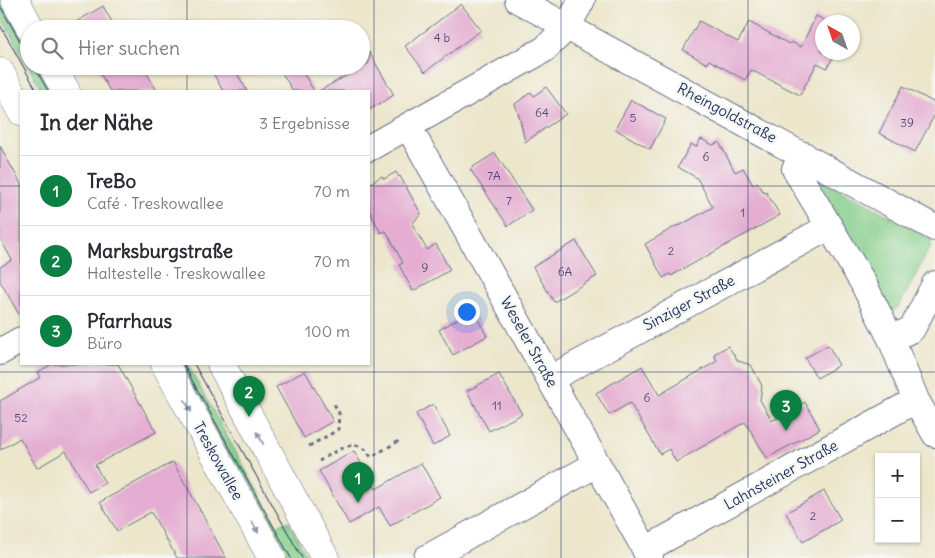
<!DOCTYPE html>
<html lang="de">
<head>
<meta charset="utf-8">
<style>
  body { margin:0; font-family:Delius,sans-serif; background:#f7f7f7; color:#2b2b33 }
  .controls { position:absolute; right:15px; bottom:15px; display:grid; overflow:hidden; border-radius:0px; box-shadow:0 1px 4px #0004 }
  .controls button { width:45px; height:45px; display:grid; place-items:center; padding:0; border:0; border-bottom:1px solid #e1e1e2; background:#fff; color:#2b2b33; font:25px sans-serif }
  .compass { position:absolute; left:815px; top:15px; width:45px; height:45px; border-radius:50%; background:#fff; box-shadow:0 1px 4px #0004; rotate:320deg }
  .you { position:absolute; left:466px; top:311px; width:18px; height:18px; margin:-12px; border:4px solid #fff; border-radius:50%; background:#1a73e8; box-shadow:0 0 0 8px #1a73e833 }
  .badge { display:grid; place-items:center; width:32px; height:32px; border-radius:50%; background:#0b8043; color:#fff; font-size:16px; font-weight:700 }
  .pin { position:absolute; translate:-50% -41px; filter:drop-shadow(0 1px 2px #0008) }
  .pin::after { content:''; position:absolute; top:26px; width:18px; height:15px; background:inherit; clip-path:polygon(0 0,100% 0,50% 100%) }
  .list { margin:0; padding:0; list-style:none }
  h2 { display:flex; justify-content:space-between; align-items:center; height:65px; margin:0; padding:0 20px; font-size:21px }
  h2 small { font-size:16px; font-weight:400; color:#7c7c81 }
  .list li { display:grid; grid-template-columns:32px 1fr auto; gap:15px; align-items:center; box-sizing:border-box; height:70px; padding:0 20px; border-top:1px solid #e1e1e2 }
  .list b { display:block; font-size:19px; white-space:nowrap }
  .list p { margin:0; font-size:16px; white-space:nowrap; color:#7c7c81 }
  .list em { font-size:16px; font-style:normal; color:#7c7c81 }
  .icon { flex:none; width:28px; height:28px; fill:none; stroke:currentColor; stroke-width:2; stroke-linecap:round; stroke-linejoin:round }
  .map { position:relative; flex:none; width:935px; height:558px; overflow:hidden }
  .search { position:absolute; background:#fff; box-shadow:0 1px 4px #0004; left:20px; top:20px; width:350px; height:55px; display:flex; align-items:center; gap:12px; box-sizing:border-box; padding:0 18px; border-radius:28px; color:#7c7c81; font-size:19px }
  .panel { position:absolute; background:#fff; box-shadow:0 1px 4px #0004; left:20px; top:90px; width:350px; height:275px; border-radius:0px }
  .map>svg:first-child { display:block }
  .green { fill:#85ce8a; stroke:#507e74 }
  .building { fill:#e4add1 }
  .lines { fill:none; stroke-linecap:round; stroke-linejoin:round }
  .street-casing { stroke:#646f84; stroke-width:28 }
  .secondary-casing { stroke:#646f84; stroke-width:29 }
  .path { stroke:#646f84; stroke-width:3; stroke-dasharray:4 4; stroke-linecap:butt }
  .street { stroke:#fff; stroke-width:26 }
  .secondary { stroke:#fff; stroke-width:28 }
  .tram { stroke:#1b2f5e; stroke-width:1 }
  .oneway { fill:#8d97ae }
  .grid { fill:none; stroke:#1b2f5e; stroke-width:1; stroke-opacity:0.55 }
  .labels { text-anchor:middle; stroke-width:5; stroke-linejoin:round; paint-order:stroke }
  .number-label { font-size:12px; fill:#4d4e7b }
  .street-label { font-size:15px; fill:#1b2f5e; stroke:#f6f6f2 }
</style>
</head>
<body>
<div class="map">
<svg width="935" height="558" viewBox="0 0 935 558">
  <rect width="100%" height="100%" fill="#f6f6f2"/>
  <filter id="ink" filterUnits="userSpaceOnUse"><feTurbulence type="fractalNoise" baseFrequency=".02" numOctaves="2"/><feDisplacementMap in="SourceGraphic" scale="10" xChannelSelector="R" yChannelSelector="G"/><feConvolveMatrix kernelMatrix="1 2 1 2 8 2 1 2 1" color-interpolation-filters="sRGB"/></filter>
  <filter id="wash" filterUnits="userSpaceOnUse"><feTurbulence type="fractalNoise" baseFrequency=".0096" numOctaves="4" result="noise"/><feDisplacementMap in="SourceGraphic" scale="20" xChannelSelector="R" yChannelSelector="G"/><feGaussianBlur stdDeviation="1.12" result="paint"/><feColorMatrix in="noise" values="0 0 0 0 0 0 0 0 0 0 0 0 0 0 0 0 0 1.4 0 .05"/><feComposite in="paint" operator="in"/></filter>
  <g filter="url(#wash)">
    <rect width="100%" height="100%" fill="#ece6cb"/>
    <path class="green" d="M0,0H1L29,50V66H38L52,91H42L0,15Z
      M819,178L930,238L932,241L930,247L900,305L894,311L890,309L814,181Z
      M179,364H187L277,526L288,521L308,558H286Z"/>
    <g id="blocks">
      <path class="building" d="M461,4L481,30L425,72L405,46Z
        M103,6L116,29H64Z
        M816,16L828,22H822V52H836L827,68L817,63L800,95L751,70L745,80L709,60L707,64L683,50L699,21L738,42L749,22L789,44L791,42L801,47Z
        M369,52L394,95L369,110V91H319L369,63Z
        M96,66H143L157,91H110Z
        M209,66H233L247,91H223Z
        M278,66H299L314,91H293Z
        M903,86L935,103V114L915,152L879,133Z
        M546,87L566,114L525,142L520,119L515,104L531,92L534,96Z
        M631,100L666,119L650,149L615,129Z
        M701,139L713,145L719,142L735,172L743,168L753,185L757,182L764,193L766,192L780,215L671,276L670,274L663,278L645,244L678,225L679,226L713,207L697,178L678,167L691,144L696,147Z
        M0,146L21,184V318L0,281V267L12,260L0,238Z
        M495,153L532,210L508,226L470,169Z
        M396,172L399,177L400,176L421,214L412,224L427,250L436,244L450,270L413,291L399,265L403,263L386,231L381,233L369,210V184L382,176L384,179Z
        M576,241L597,276L554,302L533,267Z
        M473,310L487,336L453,355L439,330Z
        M828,345L839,365L817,378L805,358Z
        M728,346L738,361L751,365L762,386L760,400L772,421L805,402L820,429L767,458L745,422L676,462L669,449L660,454L630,403L609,415L596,393L642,366L659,395L717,361L714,354Z
        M52,364H118L156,432L95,465L105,483L89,492L66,451L37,468L20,438L0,450V401L41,377L38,372Z
        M305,371L333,421L304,438L276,387Z
        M499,374L522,414L489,431L467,391Z
        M433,404L450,436L433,446L416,414Z
        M354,451L376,489L421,463L440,497L390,526L379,507L349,524L319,471Z
        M173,462L200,510L226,558H177L151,512L117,531L100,502Z
        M824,491L841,520L803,542L786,513Z"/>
    </g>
  </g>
  <g filter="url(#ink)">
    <use href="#blocks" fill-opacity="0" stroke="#646f84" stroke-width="1"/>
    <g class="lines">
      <defs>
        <path id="street" d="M518,0L935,228
          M408,126L650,558
          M369,148L545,49L567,27L582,0
          M804,155L795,169L862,281L891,339L916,400L935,434
          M891,339L912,329L935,284
          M0,352L21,340
          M550,379L829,227
          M645,550L916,400
          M427,558L597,464"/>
        <path id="secondary" d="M15,0L31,29
          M52,66L66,91
          M0,72L21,111
          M165,364L272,558
          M221,364L325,558"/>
      </defs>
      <use href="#street" class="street-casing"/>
      <use href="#secondary" class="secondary-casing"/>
      <path class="path" d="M309,446L338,430L339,413L334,404
        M319,461C330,455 350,439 363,448C367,450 369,454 371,457L399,441"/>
      <use href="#street" class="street"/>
      <use href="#secondary" class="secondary"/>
      <path class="tram" d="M0,6L29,57
        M0,25L37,91
        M34,66L48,91
        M183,364L291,558
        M194,364L302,558"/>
    </g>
    <defs><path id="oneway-solid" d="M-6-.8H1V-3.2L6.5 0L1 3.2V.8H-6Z" transform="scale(1.25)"/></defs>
    <g class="oneway">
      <use href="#oneway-solid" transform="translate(188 406) rotate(61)"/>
      <use href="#oneway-solid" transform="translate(260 438) rotate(-118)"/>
      <use href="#oneway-solid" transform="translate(255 527) rotate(61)"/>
    </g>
  </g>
  <path class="grid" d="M187,0V29M374,0V558M561,0V558M748,0V558M187,66V91M0,186H21M369,186H935M187,364V558M0,372H935"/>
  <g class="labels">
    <g class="number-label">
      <text x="442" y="42">4 b</text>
      <text x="542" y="117">64</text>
      <text x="633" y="122">5</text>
      <text x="907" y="127">39</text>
      <text x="706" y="161">6</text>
      <text x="494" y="180">7A</text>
      <text x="509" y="205">7</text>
      <text x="743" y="217">1</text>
      <text x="671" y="255">2</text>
      <text x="425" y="272">9</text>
      <text x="565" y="276">6A</text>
      <text x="647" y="402">6</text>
      <text x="497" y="410">11</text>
      <text x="21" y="422">52</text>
      <text x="813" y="520">2</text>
    </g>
    <g class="street-label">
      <text transform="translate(727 113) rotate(28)" y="5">Rheingoldstraße</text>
      <text transform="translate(689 303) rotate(-28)" y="5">Sinziger Straße</text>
      <text transform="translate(529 342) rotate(61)" y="5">Weseler Straße</text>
      <text transform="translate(218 461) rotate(61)" y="5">Treskowallee</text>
      <text transform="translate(781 475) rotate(-29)" y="5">Lahnsteiner Straße</text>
    </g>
  </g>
</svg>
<div class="controls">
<button>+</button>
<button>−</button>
</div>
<svg class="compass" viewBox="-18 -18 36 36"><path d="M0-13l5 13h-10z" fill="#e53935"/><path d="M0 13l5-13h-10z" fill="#7c7c81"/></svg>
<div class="you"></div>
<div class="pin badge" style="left:358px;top:503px">1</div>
<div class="pin badge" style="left:249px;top:417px">2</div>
<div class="pin badge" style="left:786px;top:431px">3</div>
<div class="search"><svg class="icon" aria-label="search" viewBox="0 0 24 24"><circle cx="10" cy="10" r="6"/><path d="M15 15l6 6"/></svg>Hier suchen</div>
<section class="panel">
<h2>In der Nähe<small>3 Ergebnisse</small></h2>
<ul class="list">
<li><span class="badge">1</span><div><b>TreBo</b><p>Café · Treskowallee</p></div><em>70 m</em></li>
<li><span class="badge">2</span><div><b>Marksburgstraße</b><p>Haltestelle · Treskowallee</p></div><em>70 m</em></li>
<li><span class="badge">3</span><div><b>Pfarrhaus</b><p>Büro</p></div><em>100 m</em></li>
</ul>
</section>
</div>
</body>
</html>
